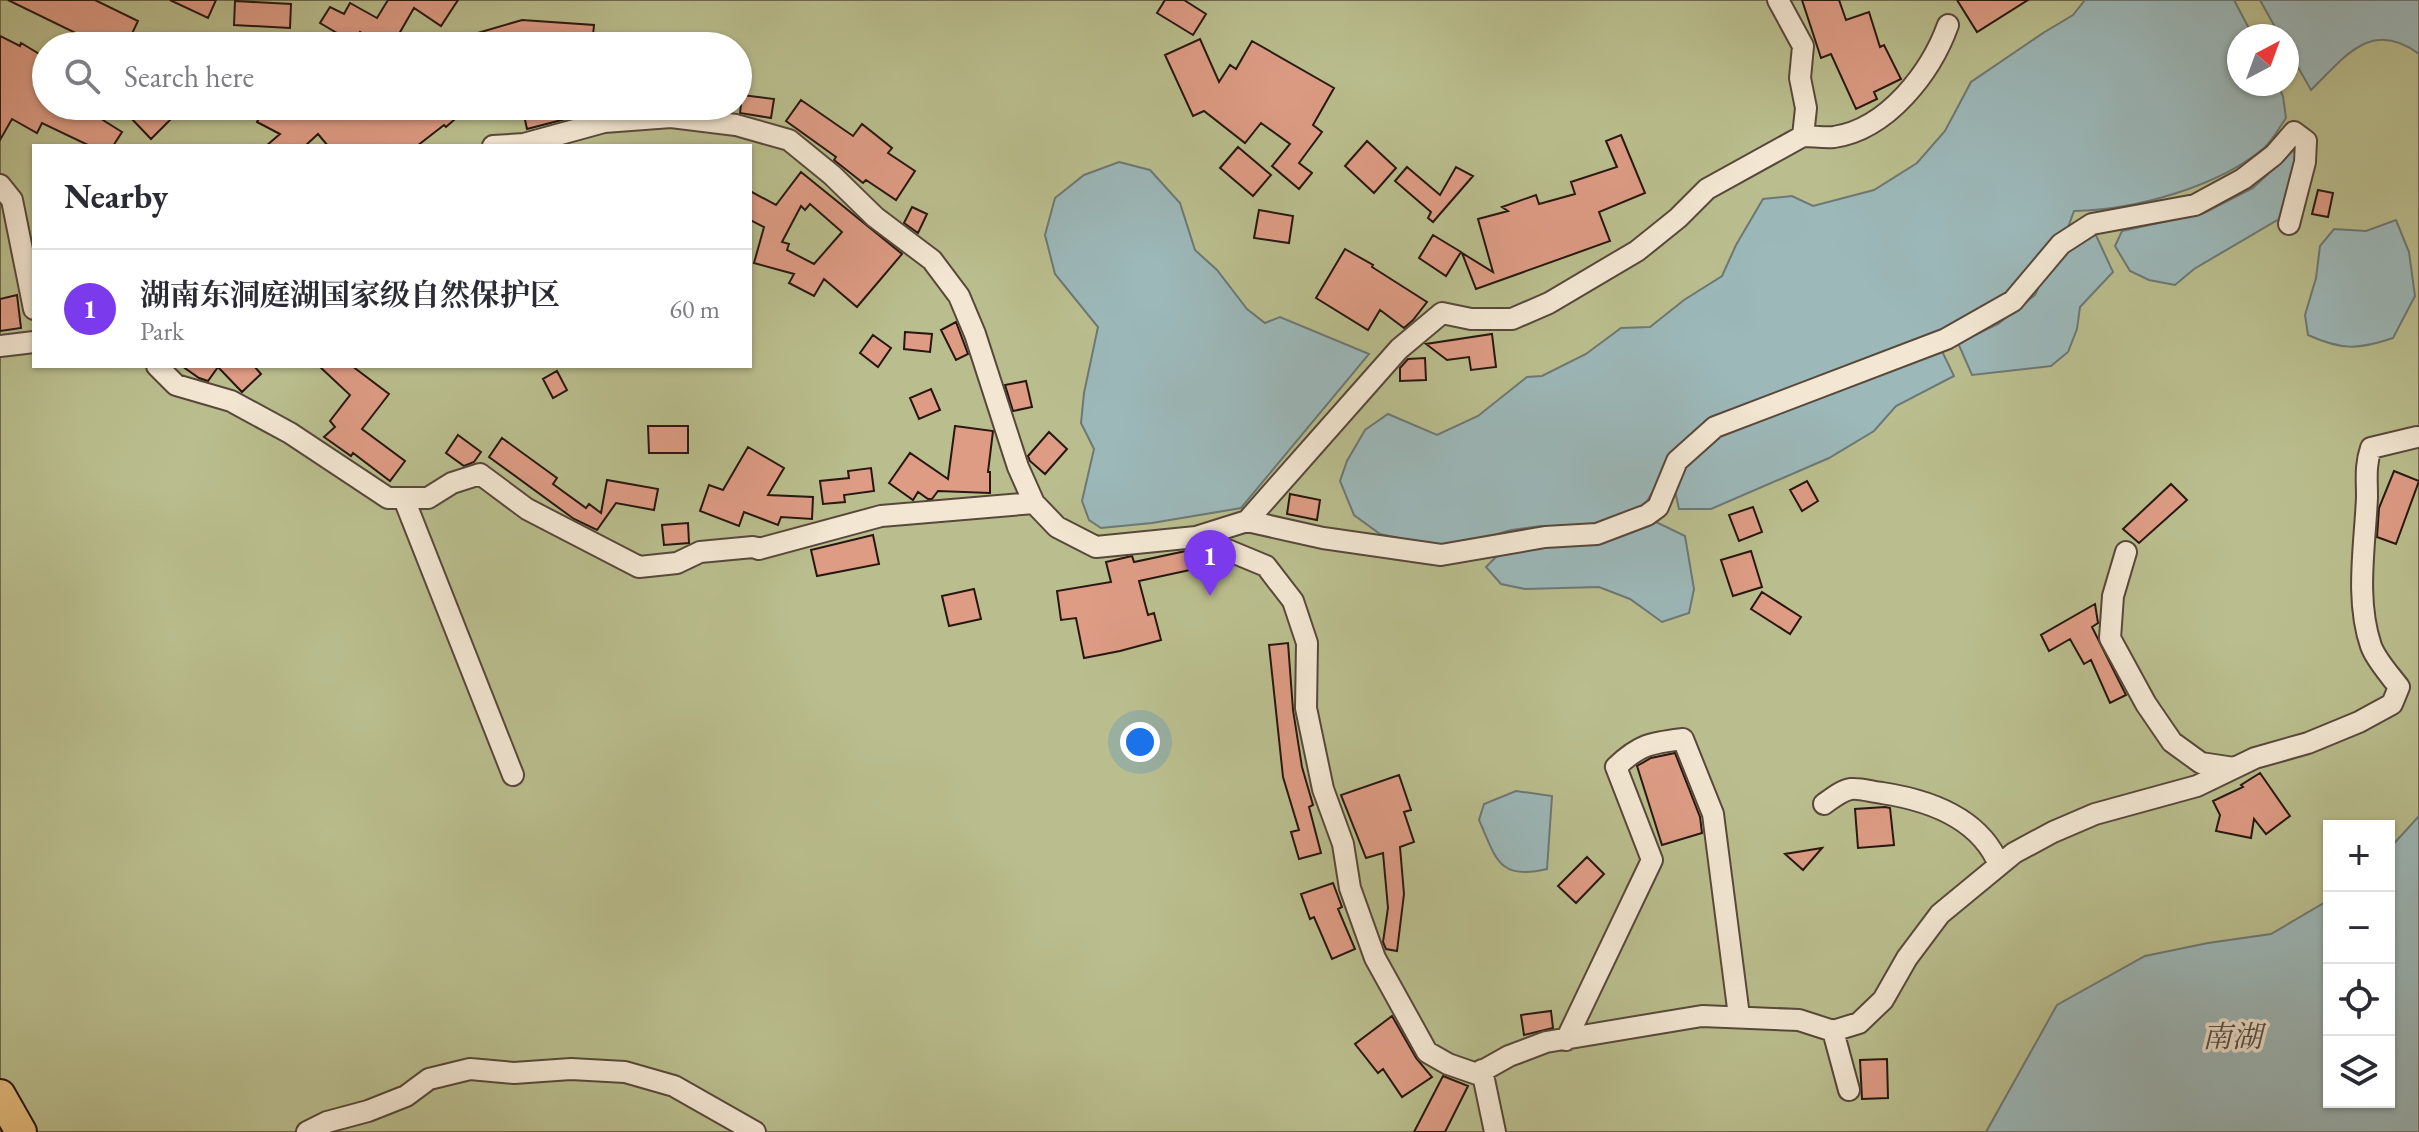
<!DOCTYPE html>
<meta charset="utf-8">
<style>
body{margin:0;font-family:"EB Garamond","Noto Serif SC",serif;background:#f7f7f7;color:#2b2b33}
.controls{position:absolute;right:24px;bottom:24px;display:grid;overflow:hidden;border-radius:0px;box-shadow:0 2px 6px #0004}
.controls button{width:72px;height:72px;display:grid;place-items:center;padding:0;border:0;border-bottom:2px solid #e1e1e2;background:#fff;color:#2b2b33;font:40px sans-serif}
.compass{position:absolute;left:2227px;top:24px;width:72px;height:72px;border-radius:50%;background:#fff;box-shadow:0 2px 6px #0004;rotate:41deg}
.you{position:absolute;left:1140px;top:742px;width:28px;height:28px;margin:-20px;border:6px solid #fff;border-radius:50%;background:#1a73e8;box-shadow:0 0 0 12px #1a73e833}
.badge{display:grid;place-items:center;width:52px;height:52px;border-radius:50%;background:#7c3aed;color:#fff;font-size:26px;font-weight:700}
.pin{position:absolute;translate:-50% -66px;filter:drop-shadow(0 2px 4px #0008)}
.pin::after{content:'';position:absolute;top:42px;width:28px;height:24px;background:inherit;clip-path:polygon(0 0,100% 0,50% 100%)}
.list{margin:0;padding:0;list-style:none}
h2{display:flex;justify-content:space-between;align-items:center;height:104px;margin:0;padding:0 32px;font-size:34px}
h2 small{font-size:26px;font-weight:400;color:#7c7c81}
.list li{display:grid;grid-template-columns:52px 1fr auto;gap:24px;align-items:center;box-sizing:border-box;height:120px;padding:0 32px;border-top:2px solid #e1e1e2}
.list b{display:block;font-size:30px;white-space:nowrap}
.list p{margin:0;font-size:26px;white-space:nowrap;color:#7c7c81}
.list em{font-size:26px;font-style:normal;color:#7c7c81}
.icon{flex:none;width:44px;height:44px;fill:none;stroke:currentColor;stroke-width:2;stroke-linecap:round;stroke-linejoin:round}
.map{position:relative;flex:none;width:2419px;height:1132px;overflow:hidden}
.search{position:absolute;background:#fff;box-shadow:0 2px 6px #0004;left:32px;top:32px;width:720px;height:88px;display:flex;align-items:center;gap:20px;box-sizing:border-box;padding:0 28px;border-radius:44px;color:#7c7c81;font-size:30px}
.panel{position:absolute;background:#fff;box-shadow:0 2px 6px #0004;left:32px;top:144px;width:720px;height:224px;border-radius:0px}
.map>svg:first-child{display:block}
.green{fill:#babe8e;stroke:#706a4f;stroke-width:2;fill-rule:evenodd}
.water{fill:#9cb8b9;stroke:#6d7875;stroke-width:2}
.building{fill:#de9c85;stroke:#271710;stroke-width:2;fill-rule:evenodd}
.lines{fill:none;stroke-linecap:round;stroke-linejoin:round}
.street-casing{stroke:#58483b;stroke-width:24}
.primary-casing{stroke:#271710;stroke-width:34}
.street{stroke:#f3e7d3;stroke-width:20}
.primary{stroke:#e6bd7e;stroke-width:30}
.labels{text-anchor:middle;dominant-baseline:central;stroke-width:7;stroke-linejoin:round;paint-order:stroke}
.water-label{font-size:30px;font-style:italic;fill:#504f4b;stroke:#f3e7d3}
</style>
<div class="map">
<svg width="2419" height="1132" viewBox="0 0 2419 1132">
<rect width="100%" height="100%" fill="#ecdabb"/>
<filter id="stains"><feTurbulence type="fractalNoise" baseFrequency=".0025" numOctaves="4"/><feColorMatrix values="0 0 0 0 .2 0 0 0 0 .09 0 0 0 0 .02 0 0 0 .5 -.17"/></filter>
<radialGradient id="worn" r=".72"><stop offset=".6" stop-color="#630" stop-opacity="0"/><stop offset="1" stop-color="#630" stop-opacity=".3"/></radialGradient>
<path class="green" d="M0 0H2419V1132H0ZM2239 36H2287V84H2239ZM46 46H738V106H46ZM34 146H750V366H34ZM2329 826H2389V1102H2329Z"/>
<path class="water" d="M2085 0H2234L2253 36H2239V84H2277L2283 96 2286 118C2279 128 2273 140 2264 148 2218 187 2134 210 2074 211L2066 233 2011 292 1941 335 1780 395 1744 405 1705 428 1672 458 1642 510 1594 530 1541 526 1511 530 1465 544 1432 545 1380 534 1354 515 1340 481 1347 461 1365 430 1388 414 1437 435 1478 416 1527 377 1542 376 1586 354 1621 328 1650 327 1684 300 1722 276 1736 245 1763 199 1792 196 1813 206 1874 190 1917 163 1945 131 1971 82 2043 33 2073 15Z
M2260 0H2419V54C2371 18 2345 57 2311 90L2287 48V36H2280Z
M2298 146 2294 175 2279 219 2194 269 2175 285 2149 280 2130 271 2115 246 2122 231 2204 213 2253 188Z
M1119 162 1150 170 1180 203 1195 250 1217 270 1247 309 1265 323 1280 317 1369 354 1241 508 1152 523 1101 528 1089 520 1082 501 1094 449 1081 423 1084 393 1098 327 1055 274 1045 235 1055 198 1084 175Z
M2396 220 2409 252 2415 296 2393 338C2358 350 2341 350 2308 335L2305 315 2316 278 2320 246 2334 229 2366 231Z
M2094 231 2113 272 2080 307 2077 329 2068 352 2051 366 1972 375 1958 343 1998 324 2035 295 2049 264Z
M1940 347 1954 376 1896 406 1874 431 1829 458 1711 509H1679L1675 491 1683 464 1720 431Z
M1654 521 1685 536 1694 589 1689 613 1662 622 1630 599 1599 587 1525 589 1501 584 1486 567 1496 557 1537 544 1585 545 1612 538Z
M1516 791 1552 796 1547 869C1498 881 1496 858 1479 820L1484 804Z
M2419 816V1132H1986L2057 1005 2145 956 2208 943 2271 934 2329 900V1102H2389V849Z"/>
<path class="building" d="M8 0H95L138 21 128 42H94Z
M170 0H216L208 18Z
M388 0H458L441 26 414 8 392 46H383L360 32 354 43 320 23 330 7 344 14 350 3 377 18Z
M1165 0H1184L1206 14 1193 35 1157 13Z
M1802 0H1839L1846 20 1869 12 1880 47 1884 45 1901 79 1874 92 1877 99 1856 109 1831 54 1821 58Z
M1957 0H2028L1977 32Z
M235 1 291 4 290 28 234 25Z
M522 20 594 25 592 46H537L504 42 505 46H448L447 42Z
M0 36 20 46 21 43 46 58V106H93L90 112 122 132 113 146H90L42 123 37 133 12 119 0 140Z
M1200 39 1219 82 1230 65 1236 69 1252 41 1334 88 1313 125 1322 132 1299 163 1312 173 1299 189 1272 166 1290 144 1261 123 1245 143 1204 111 1193 116 1165 55Z
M742 95 774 99 771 118 740 113Z
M801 100 853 136 862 124 892 148 888 153 915 171 896 200 866 180 863 183 834 160 836 157 786 121Z
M142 106H156L170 120 151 139 130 117Z
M265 106H470L446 127 444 125 417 146H328L318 134 305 146H266L280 134 257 122Z
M522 106H558L581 115 527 129Z
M1621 135 1645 193 1599 212 1610 241 1476 289 1462 253 1493 272 1478 219 1508 211 1502 207 1536 195 1539 204 1575 194 1571 182 1617 167 1606 141Z
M1367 141 1396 168 1374 193 1345 166Z
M1238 147 1271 175 1253 196 1220 168Z
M1407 167 1440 195 1456 167 1473 176 1433 222 1428 218 1431 212 1395 181Z
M801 172 902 254 857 307 824 279 814 296 789 283 794 274 754 263 764 227 750 220V191L776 205ZM810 204 842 232 814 264 787 250 789 244 782 242 801 206 805 210Z
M2318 190 2333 193 2328 217 2312 214Z
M912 207 927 214 918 233 904 223Z
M1259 210 1293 216 1289 243 1254 238Z
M1433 235 1461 252 1446 276 1419 258Z
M1345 249 1373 265 1372 267 1427 302 1413 320 1404 328 1380 310 1368 330 1316 298Z
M17 295 21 328 0 331V299Z
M956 322 968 354 956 360 941 330Z
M905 332 932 334 930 352 904 349Z
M1492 334 1496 367 1471 370 1469 357 1447 360 1426 344Z
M873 335 891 348 878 367 860 353Z
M1425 358 1426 380 1400 381V368L1408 359Z
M182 366H254L261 374 242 392 218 367 208 381 199 378Z
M319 366H352L389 394 362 429 405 461 390 481 353 453 351 456 324 437 335 427 330 421 350 395Z
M557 371 567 390 553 398 543 379Z
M1026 381 1032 407 1013 411 1005 385Z
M931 389 940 410 919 419 910 398Z
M648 426H688V453H649Z
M955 426 993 431 988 472H990V493L938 491 932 499H928L918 492 913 500 889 483 910 453 948 479Z
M1049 432 1067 449 1045 474 1030 461 1028 456Z
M458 435 481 452 474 462 464 466 446 453Z
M502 438 557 478 553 484 586 508 589 504 601 513 607 480 658 489 654 510 616 503 597 530 574 519 489 457Z
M748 447 784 468 768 495 813 497 812 519 781 517 778 525 744 512 739 526 700 511 709 485 723 490Z
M871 468 874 491 844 495 845 502 823 504 820 481 849 478 848 471Z
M2394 471 2419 481 2396 544 2377 537 2379 508Z
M1807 481 1818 501 1802 511 1790 490Z
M2171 484 2187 500 2139 543 2123 529Z
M1290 494 1320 500 1317 520 1287 514Z
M1753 507 1762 532 1739 541 1729 515Z
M688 523 689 543 664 545 662 525Z
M873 535 879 564 817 576 811 550Z
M1186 551 1190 570 1139 581 1148 615 1154 613 1161 640 1120 651 1084 658 1076 618 1061 620 1057 591 1111 582 1106 562 1132 556 1134 562Z
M1751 551 1762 587 1733 596 1721 560Z
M974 589 981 619 949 626 942 596Z
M1762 592 1801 617 1790 634 1751 609Z
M2095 604 2098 623 2092 627 2126 695 2110 703 2091 660 2084 664 2070 639 2049 651 2041 635Z
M1288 643 1293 710 1302 767 1313 805 1309 807 1321 853 1299 859 1291 832 1299 830 1283 777 1269 645Z
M1675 753 1700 817 1702 833 1662 845 1637 766 1651 758Z
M2260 773 2290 816 2266 834 2254 819 2251 838 2216 831 2220 815 2213 801 2243 787 2241 785Z
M1399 775 1411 810 1404 812 1414 842 1400 847 1404 894 1397 951 1386 949 1383 942 1388 908 1383 853 1366 858 1341 795Z
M1885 807 1890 808 1894 845 1858 848 1855 809Z
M1822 848 1803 870 1785 854Z
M1587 857 1604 874 1576 903 1558 886Z
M1333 883 1342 907 1338 909 1355 949 1332 959 1314 917 1310 919 1301 894Z
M1551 1011 1553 1028 1524 1035 1521 1015Z
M1392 1016 1416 1058 1432 1077 1402 1097 1383 1069 1378 1073 1355 1044Z
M1887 1059 1888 1098 1862 1099 1860 1060Z
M1443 1076 1468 1086 1445 1132H1414Z"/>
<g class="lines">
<g class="street-casing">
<path id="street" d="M1803 136C1813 136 1824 138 1834 137 1888 129 1931 72 1948 25
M493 146 524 144 604 122 671 117 736 125 789 140 832 175 875 217 932 260 959 296 975 334 1018 467 1034 503 1057 527 1096 547 1196 537 1247 521 1399 349 1442 313 1471 319H1512L1549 303 1637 251 1678 218 1707 189 1803 136 1806 108 1800 78 1803 46 1778 0
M0 185 12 200 34 309
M0 346 34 342
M157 366 176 385 231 401 290 433 388 498H428L452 483 480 474 527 509 639 567 677 563 700 552 753 547 759 549 881 516 1034 503
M404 499 513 775
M1247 521 1323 538 1441 555 1545 537 1597 534 1647 515 1658 507 1677 461 1715 427 1946 339 2013 301 2061 244 2092 224 2195 205 2243 179 2274 155 2294 132 2306 141 2305 162 2289 224
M1196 537 1266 566 1293 601 1307 643 1306 708 1323 789 1343 844 1350 888 1375 958 1427 1052 1448 1064 1477 1074 1509 1056 1546 1042 1702 1016 1799 1020 1833 1031 1859 1023 1883 1000 1907 958 1940 914 2014 853 2053 832 2095 814 2197 786 2255 758 2308 743 2359 722 2392 704 2399 687C2390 675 2376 660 2371 646 2355 599 2365 546 2367 497 2367 479 2365 466 2371 448L2417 437
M2126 552 2113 596 2110 638 2146 704 2172 742 2201 763 2234 768
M1824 804C1831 799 1842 790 1851 789 1860 788 1872 792 1882 793 1928 800 1980 818 1999 865
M1833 1031 1849 1090
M1566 1040 1652 860 1616 767C1640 744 1651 743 1683 739L1713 814 1739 1016
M1482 1070 1495 1132
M307 1132 327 1122 368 1111 406 1096 429 1079 470 1069 514 1073 571 1069 625 1072 674 1086 755 1132"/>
</g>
<g class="primary-casing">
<path id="primary" d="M0 1095 21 1132"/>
</g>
<use href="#street" class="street"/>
<use href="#primary" class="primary"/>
</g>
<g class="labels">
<g class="water-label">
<text x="2232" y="1036">南湖</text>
</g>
</g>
<rect width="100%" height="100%" filter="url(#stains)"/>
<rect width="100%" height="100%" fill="url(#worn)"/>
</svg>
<div class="controls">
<button>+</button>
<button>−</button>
<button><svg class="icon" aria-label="locate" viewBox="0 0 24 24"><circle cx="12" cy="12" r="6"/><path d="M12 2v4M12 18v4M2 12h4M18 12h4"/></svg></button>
<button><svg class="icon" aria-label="layers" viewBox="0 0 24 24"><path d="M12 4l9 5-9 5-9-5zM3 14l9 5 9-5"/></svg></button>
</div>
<svg class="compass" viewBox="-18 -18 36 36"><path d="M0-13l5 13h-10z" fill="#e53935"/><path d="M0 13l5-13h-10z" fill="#7c7c81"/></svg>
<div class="you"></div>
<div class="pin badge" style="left:1210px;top:596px">1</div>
<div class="search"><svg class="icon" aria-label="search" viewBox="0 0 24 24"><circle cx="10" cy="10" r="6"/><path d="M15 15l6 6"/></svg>Search here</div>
<section class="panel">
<h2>Nearby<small></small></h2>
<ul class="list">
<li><span class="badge">1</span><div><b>湖南东洞庭湖国家级自然保护区</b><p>Park</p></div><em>60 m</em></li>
</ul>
</section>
</div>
